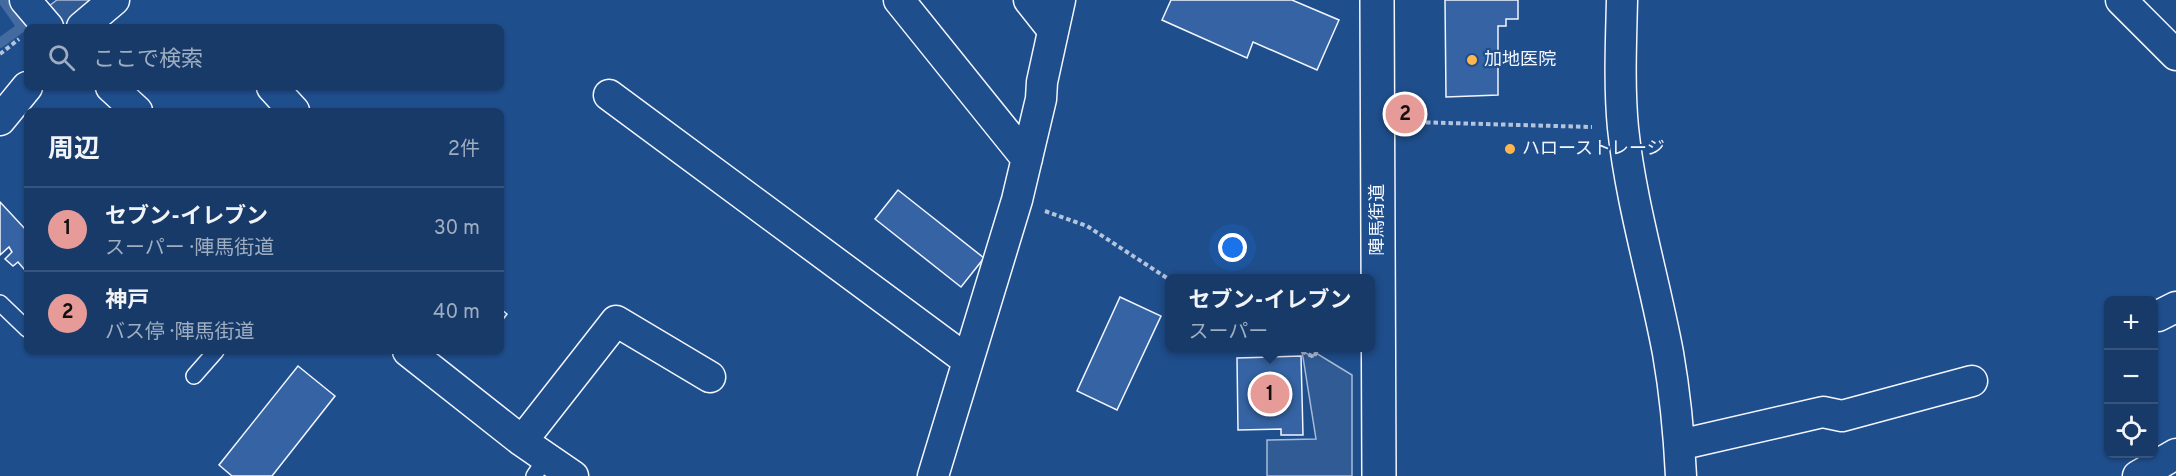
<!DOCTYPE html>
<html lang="ja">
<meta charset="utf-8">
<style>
body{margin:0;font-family:Overpass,"Noto Sans JP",sans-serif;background:#20416f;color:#f1f3f6}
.controls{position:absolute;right:18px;bottom:18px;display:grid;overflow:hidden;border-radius:9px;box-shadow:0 2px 4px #0004}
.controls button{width:54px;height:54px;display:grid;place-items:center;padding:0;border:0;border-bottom:2px solid #36547d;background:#173a69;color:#f1f3f6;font:30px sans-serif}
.you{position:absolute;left:1233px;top:248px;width:21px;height:21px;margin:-15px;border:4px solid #fff;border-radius:50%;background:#1a73e8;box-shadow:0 0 0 9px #1a73e833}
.badge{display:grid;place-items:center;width:39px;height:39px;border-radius:50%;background:#e69b98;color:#111;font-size:20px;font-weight:700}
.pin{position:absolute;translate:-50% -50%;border:3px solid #fff;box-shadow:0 2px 6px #0006}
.popup{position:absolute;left:1165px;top:274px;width:210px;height:78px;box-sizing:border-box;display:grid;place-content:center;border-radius:9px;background:#173a69;filter:drop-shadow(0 2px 4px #0005);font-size:20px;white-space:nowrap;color:#9eadc0}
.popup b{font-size:22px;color:#f1f3f6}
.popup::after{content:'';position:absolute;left:50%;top:100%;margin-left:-12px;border:12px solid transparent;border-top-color:#173a69}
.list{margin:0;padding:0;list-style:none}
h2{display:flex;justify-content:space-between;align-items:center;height:78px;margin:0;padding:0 24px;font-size:26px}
h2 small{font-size:20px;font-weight:400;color:#9eadc0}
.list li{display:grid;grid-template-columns:39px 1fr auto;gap:18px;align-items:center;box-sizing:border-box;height:84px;padding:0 24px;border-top:2px solid #36547d}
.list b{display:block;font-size:22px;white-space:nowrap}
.list p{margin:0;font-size:20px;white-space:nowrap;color:#9eadc0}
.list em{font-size:20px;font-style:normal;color:#9eadc0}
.icon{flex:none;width:33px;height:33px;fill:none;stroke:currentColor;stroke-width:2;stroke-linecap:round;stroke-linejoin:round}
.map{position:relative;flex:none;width:2176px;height:476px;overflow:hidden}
.search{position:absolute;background:#173a69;box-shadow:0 2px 4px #0004;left:24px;top:24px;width:480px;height:66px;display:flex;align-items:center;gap:15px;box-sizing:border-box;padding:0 21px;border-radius:9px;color:#9eadc0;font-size:22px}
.panel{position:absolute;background:#173a69;box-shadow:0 2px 4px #0004;left:24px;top:108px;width:480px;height:246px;border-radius:9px}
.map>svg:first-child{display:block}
.built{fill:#305b95;stroke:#a8bbd7;stroke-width:1.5}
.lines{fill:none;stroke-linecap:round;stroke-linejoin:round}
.stream{stroke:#446ba0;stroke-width:10}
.building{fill:#3563a3;stroke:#f2f6ff;stroke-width:1.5}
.service-casing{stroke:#f2f6ff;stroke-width:18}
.minor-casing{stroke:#f2f6ff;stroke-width:33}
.secondary-casing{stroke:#f2f6ff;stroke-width:36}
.path{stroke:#b3c4dc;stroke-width:4;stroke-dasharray:4.5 3;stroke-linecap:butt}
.service{stroke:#1f4e8c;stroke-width:15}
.minor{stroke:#1f4e8c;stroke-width:30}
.secondary{stroke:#1f4e8c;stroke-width:33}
.poi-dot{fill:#ffb74d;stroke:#1f4e8c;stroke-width:2}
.labels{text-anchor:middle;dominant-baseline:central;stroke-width:4.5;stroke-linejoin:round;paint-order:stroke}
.poi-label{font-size:18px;fill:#f2f6ff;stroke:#1f4e8c;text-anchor:start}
.street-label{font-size:18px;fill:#f2f6ff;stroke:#1f4e8c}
</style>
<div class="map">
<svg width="2176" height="476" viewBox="0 0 2176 476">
<rect width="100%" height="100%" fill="#1f4e8c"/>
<path class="built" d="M57 0H114L82 27H48L37 15Z
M1302 351 1313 357 1316 353 1352 375V476H1267V440L1316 439Z"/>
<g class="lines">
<path class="stream" d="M0 43 22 27 3 0"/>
</g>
<path class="building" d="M1171 0H1292L1339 20 1317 70 1253 42 1247 58 1162 20Z
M1445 0H1518V19H1506V26H1498V95L1446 97Z
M898 190 984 258 961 287 875 219Z
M0 202 27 231V267L24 269 18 262 13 266 5 259 12 252 9 247 0 255Z
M1120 297 1161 316 1117 410 1077 391Z
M501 309 507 314 501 322Z
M1301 356 1303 435H1281V429L1238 430 1237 358Z
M298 366 335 396 272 476H232L219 465Z"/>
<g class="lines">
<g class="service-casing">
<path id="service" d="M0 303 27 329
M194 376 216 351
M534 476 546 458"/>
</g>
<g class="minor-casing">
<path id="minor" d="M25 0 48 27
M899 0 1027 159
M1029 0 1052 29
M1622 0C1621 43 1619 86 1623 128 1631 204 1654 278 1668 353 1675 393 1679 435 1681 476
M2121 0 2176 55
M82 27 114 0
M111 87 137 111
M272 87 294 111
M609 95 967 360
M0 120 27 87
M2158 316 2176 307
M408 351 522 441 573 476
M522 441 616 321 710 377
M1679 445 1823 412 1842 416 1972 381
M933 476 1017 200 1041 99 1042 82 1060 0
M2138 476 2176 454"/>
</g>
<g class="secondary-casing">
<path id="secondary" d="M1377 0 1379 476"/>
</g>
<path class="path" d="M0 54 19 39
M1411 122 1592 127
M1045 211 1087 226 1170 280
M1295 348 1314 357 1318 348"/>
<use href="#service" class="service"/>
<use href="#minor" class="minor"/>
<use href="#secondary" class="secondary"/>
</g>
<g class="poi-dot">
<circle cx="1472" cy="60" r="6"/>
<circle cx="1510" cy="149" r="6"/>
</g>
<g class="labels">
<g class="poi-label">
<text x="1484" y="60">加地医院</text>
<text x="1522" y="149">ハローストレージ</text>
</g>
<g class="street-label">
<text transform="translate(1378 220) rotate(-90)">陣馬街道</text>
</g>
</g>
</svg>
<div class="controls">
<button>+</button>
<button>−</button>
<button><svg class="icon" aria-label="locate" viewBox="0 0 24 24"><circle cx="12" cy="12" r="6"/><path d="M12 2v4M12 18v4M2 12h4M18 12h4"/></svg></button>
</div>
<div class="you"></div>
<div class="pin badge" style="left:1270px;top:394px">1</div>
<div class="popup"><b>セブン-イレブン</b>スーパー</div>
<div class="pin badge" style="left:1405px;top:114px">2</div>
<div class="search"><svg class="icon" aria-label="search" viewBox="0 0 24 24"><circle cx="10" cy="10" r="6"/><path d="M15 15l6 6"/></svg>ここで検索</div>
<section class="panel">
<h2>周辺<small>2件</small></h2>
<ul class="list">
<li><span class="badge">1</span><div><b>セブン-イレブン</b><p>スーパー · 陣馬街道</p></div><em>30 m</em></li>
<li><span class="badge">2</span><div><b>神戸</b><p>バス停 · 陣馬街道</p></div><em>40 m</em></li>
</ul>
</section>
</div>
